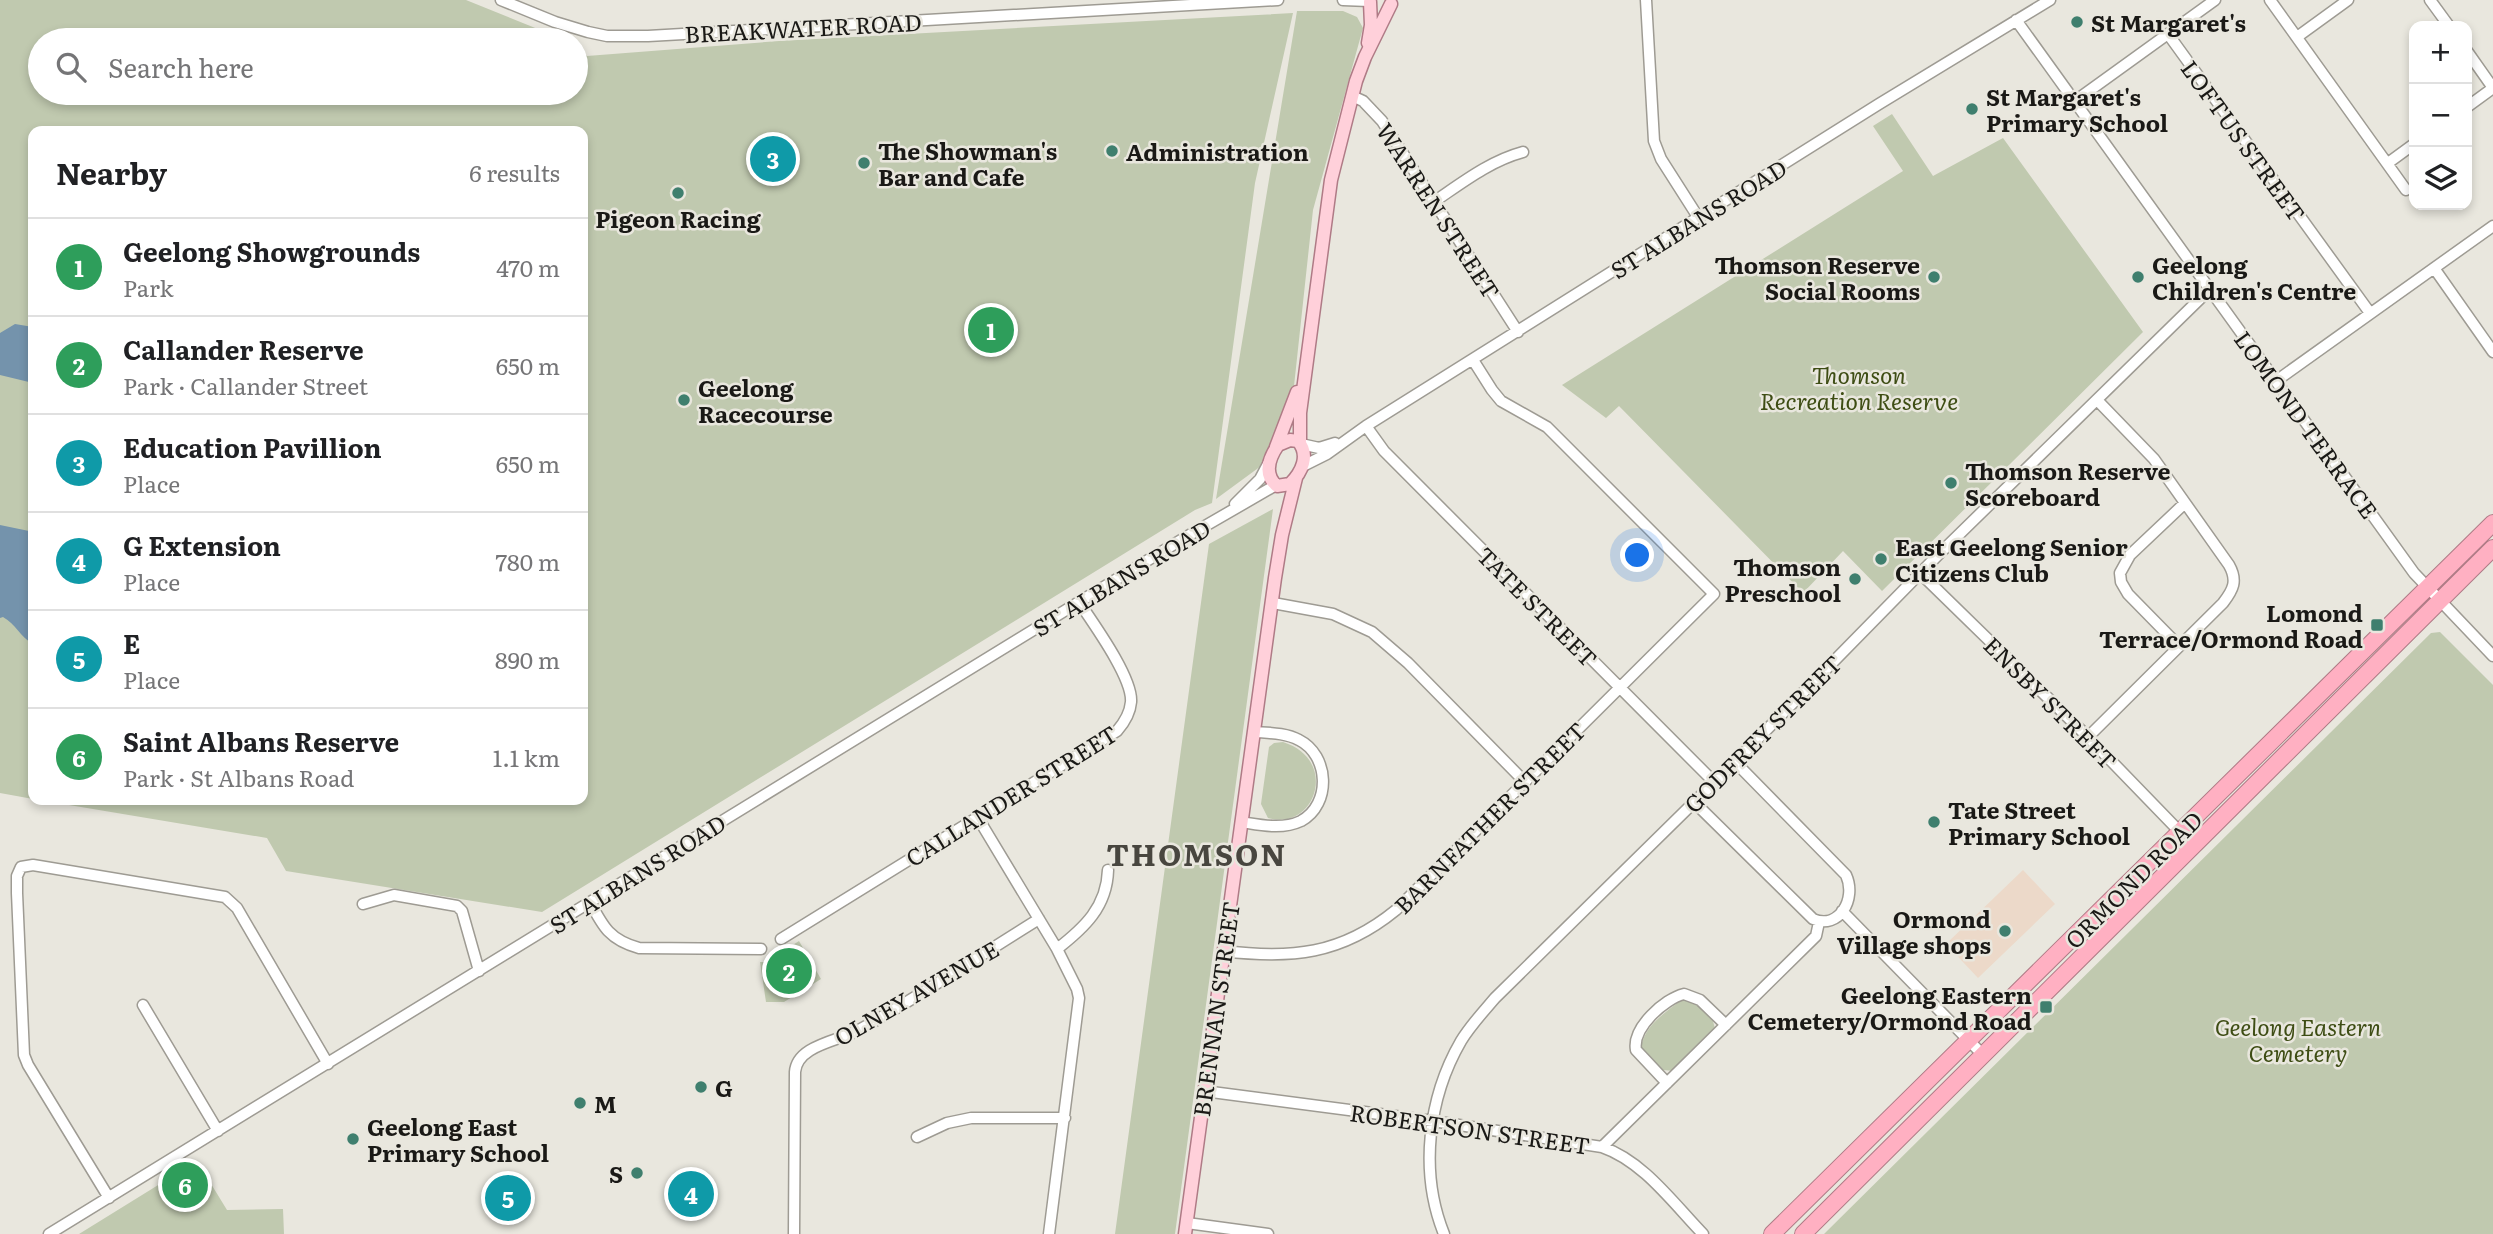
<!DOCTYPE html>
<meta charset="utf-8">
<style>
body{margin:0;font-family:Literata,serif;background:#f2f2f2;color:#202124}
.controls{position:absolute;right:21px;top:21px;display:grid;overflow:hidden;border-radius:14px;box-shadow:0 4px 10px #0003}
.controls button{width:63px;height:63px;display:grid;place-items:center;padding:0;border:0;border-bottom:2px solid #e0e0e0;background:#fff;color:#202124;font:35px sans-serif}
.you{position:absolute;left:1638px;top:556px;width:24px;height:24px;margin:-18px;border:5px solid #fff;border-radius:50%;background:#1a73e8;box-shadow:0 0 0 10px #1a73e833}
.badge{display:grid;place-items:center;width:46px;height:46px;border-radius:50%;background:#d93025;color:#fff;font-size:23px;font-weight:700}
.pin{position:absolute;translate:-50% -50%;border:4px solid #fff;box-shadow:0 2px 7px #0006}
.list{margin:0;padding:0;list-style:none}
h2{display:flex;justify-content:space-between;align-items:center;height:91px;margin:0;padding:0 28px;font-size:30px}
h2 small{font-size:23px;font-weight:400;color:#757577}
.list li{display:grid;grid-template-columns:46px 1fr auto;gap:21px;align-items:center;box-sizing:border-box;height:98px;padding:0 28px;border-top:2px solid #e0e0e0}
.list b{display:block;font-size:26px;white-space:nowrap}
.list p{margin:0;font-size:23px;white-space:nowrap;color:#757577}
.list em{font-size:23px;font-style:normal;color:#757577}
.icon{flex:none;width:38px;height:38px;fill:none;stroke:currentColor;stroke-width:2;stroke-linecap:round;stroke-linejoin:round}
.map{position:relative;flex:none;width:2493px;height:1234px;overflow:hidden}
.search{position:absolute;background:#fff;box-shadow:0 4px 10px #0003;left:28px;top:28px;width:560px;height:77px;display:flex;align-items:center;gap:18px;box-sizing:border-box;padding:0 24px;border-radius:38px;color:#757577;font-size:26px}
.panel{position:absolute;background:#fff;box-shadow:0 4px 10px #0003;left:28px;top:126px;width:560px;height:679px;border-radius:14px}
.map>svg:first-child{display:block}
.commercial{fill:#ecd9c9}
.green{fill:#c0c9af}
.water{fill:#7493ac}
.lines{fill:none;stroke-linecap:round;stroke-linejoin:round}
.minor-casing{stroke:#9e9b93;stroke-width:13}
.major-casing{stroke:#af7b86;stroke-width:15}
.highway-casing{stroke:#af7b86;stroke-width:18}
.minor{stroke:#fff;stroke-width:10}
.major{stroke:#ffd0da;stroke-width:12}
.highway{stroke:#ffb0c2;stroke-width:16}
.poi-dot{fill:#3f7f6e;stroke:#e9e7de;stroke-width:2.5}
.labels{text-anchor:middle;dominant-baseline:central;stroke-width:5;stroke-linejoin:round;paint-order:stroke}
.poi-label{font-size:23px;font-weight:bold;fill:#1a1916;stroke:#e9e7de;text-anchor:start}
.street-label{font-size:23px;fill:#1a1916;stroke:#e9e7de}
.park-label{font-size:23px;font-style:italic;fill:#3e4d14;stroke:#e9e7de}
.district-label{font-size:30px;font-weight:bold;letter-spacing:2px;fill:#48463f;stroke:#e9e7de}
</style>
<div class="map">
<svg width="2493" height="1234" viewBox="0 0 2493 1234">
<rect width="100%" height="100%" fill="#e9e7de"/>
<path class="commercial" d="M2023 870 2055 904 1978 978 1946 944Z"/>
<path class="green" d="M0 0H466L565 40H40V93H576V45L587 56 779 41 1293 13 1255 183 1212 503 1195 510 542 912 286 871 267 838 39 800H583V131H33V799L0 793Z
M1297 11H1343L1357 17 1363 28 1313 210 1294 386 1261 466 1216 499Z
M1892 114 1933 176 2003 138 2143 332 1882 591 1843 551 1803 593 1619 406 1606 418 1562 385 1903 171 1873 126Z
M1273 509 1175 1234H1115L1209 544Z
M2440 632 2493 685V1234H1824L2431 633Z
M1283 742C1340 760 1315 832 1268 818L1261 804 1269 747 1274 743Z
M799 941 821 979 784 1002H766L760 962H766Z
M1683 999H1691L1713 1021 1715 1029 1674 1071 1663 1070 1641 1049C1643 1026 1667 1011 1683 999Z
M197 1161 227 1210 283 1209 284 1234H79Z"/>
<path class="water" d="M15 324 33 327V383L0 375V333Z
M0 525 29 531 33 536V644C20 637 16 624 3 617L0 618Z"/>
<g class="lines">
<g class="minor-casing">
<path id="minor" d="M501 0 555 22 588 32 607 36H648L1278 0
M1343 0 1369 1
M1646 0 1654 141 1661 159 1698 217
M2270 0 2406 190
M2430 0 2449 26
M2016 20 2414 573 2493 656
M2168 34 2370 313
M2297 37 2348 0
M2467 51 2493 88
M1352 96 1363 101 1382 121 1518 332
M2075 101 2215 0
M2467 107 2493 88
M2388 163 2414 144
M1435 201C1463 182 1490 161 1523 152
M2434 268 2493 352
M2276 381 2493 226
M1366 426 1384 451 1714 782
M1301 444 1319 448 1335 443
M1303 466 1327 454 1366 426 1879 104 2050 0
M1235 504 1260 479 1269 462
M1920 573 2088 737 2180 832
M1273 603 1333 614 1372 632 1408 663 1525 782
M2179 646 2128 594 2121 582 2120 573 2130 555 2185 503
M2088 737 2223 603C2233 590 2238 581 2229 565L2154 459 2097 400
M1694 802 1813 919C1839 930 1857 899 1846 875L1735 762
M978 818 1057 949 1077 989 1079 998 1049 1234
M1241 822C1261 825 1282 830 1301 821 1332 804 1329 755 1299 740 1286 733 1270 733 1256 732
M590 902C603 927 610 940 639 948L761 949
M363 904 394 895 457 906 462 911 479 971
M1842 911 1983 1055
M781 939 1117 731C1124 723 1130 714 1131 702 1133 678 1093 623 1079 602
M1057 949C1084 928 1107 907 1108 870
M1223 951C1291 959 1341 955 1396 910L1714 594 1547 427 1501 401 1492 390 1473 360
M143 1005 218 1131
M1667 1083 1636 1050C1632 1028 1664 999 1684 994L1700 1000 1726 1025
M1204 1091 1433 1121 1602 1147C1643 1161 1673 1203 1703 1234
M917 1137 947 1123 971 1118H1065
M1602 1147 1816 936 1819 922
M109 1198 28 1065 24 1055 17 893V876L21 867 33 865 225 897 237 908 328 1064
M1187 1223 1268 1234
M49 1234 1079 602 1186 537 1276 485
M794 1234 795 1072C797 1045 839 1041 859 1030 920 996 979 956 1039 919
M1444 1234C1419 1172 1428 1098 1461 1041 1470 1026 1483 1012 1495 998L1735 762 1938 555 2210 289"/>
</g>
<g class="major-casing">
<path id="major" d="M1368 43 1371 25 1370 2
M1290 440 1298 441C1310 455 1302 472 1290 484L1277 486C1263 474 1269 458 1278 445Z
M1300 443V413L1331 180 1356 81 1365 57 1391 4
M1276 447 1297 392
M1185 1234 1275 578 1282 535 1296 478"/>
</g>
<g class="highway-casing">
<path id="highway" d="M1772 1234 2493 523
M1803 1234 2493 548"/>
</g>
<use href="#minor" class="minor"/>
<use href="#major" class="major"/>
<use href="#highway" class="highway"/>
</g>
<g class="poi-dot">
<circle cx="2077" cy="22" r="7"/>
<circle cx="1972" cy="109" r="7"/>
<circle cx="1112" cy="151" r="7"/>
<circle cx="864" cy="163" r="7"/>
<circle cx="678" cy="193" r="7"/>
<circle cx="1934" cy="277" r="7"/>
<circle cx="2138" cy="277" r="7"/>
<circle cx="684" cy="400" r="7"/>
<circle cx="1951" cy="483" r="7"/>
<circle cx="1881" cy="559" r="7"/>
<circle cx="1855" cy="579" r="7"/>
<rect x="2370" y="618" width="14" height="14" rx="3.5"/>
<circle cx="1934" cy="822" r="7"/>
<circle cx="2005" cy="931" r="7"/>
<rect x="2039" y="1000" width="14" height="14" rx="3.5"/>
<circle cx="701" cy="1087" r="7"/>
<circle cx="580" cy="1103" r="7"/>
<circle cx="353" cy="1139" r="7"/>
<circle cx="637" cy="1173" r="7"/>
</g>
<g class="labels">
<g class="poi-label">
<text x="2091" y="22">St Margaret's</text>
<text x="1986" y="96">St Margaret's<tspan x="1986" dy="26">Primary School</tspan></text>
<text x="878" y="150">The Showman's<tspan x="878" dy="26">Bar and Cafe</tspan></text>
<text x="1126" y="151">Administration</text>
<text x="678" y="218" text-anchor="middle">Pigeon Racing</text>
<text x="1920" y="264" text-anchor="end">Thomson Reserve<tspan x="1920" dy="26">Social Rooms</tspan></text>
<text x="2152" y="264">Geelong<tspan x="2152" dy="26">Children's Centre</tspan></text>
<text x="698" y="387">Geelong<tspan x="698" dy="26">Racecourse</tspan></text>
<text x="1965" y="470">Thomson Reserve<tspan x="1965" dy="26">Scoreboard</tspan></text>
<text x="1895" y="546">East Geelong Senior<tspan x="1895" dy="26">Citizens Club</tspan></text>
<text x="1841" y="566" text-anchor="end">Thomson<tspan x="1841" dy="26">Preschool</tspan></text>
<text x="2363" y="612" text-anchor="end">Lomond<tspan x="2363" dy="26">Terrace/Ormond Road</tspan></text>
<text x="1948" y="809">Tate Street<tspan x="1948" dy="26">Primary School</tspan></text>
<text x="1991" y="918" text-anchor="end">Ormond<tspan x="1991" dy="26">Village shops</tspan></text>
<text x="2032" y="994" text-anchor="end">Geelong Eastern<tspan x="2032" dy="26">Cemetery/Ormond Road</tspan></text>
<text x="715" y="1087">G</text>
<text x="594" y="1103">M</text>
<text x="367" y="1126">Geelong East<tspan x="367" dy="26">Primary School</tspan></text>
<text x="623" y="1173" text-anchor="end">S</text>
</g>
<g class="street-label">
<text transform="translate(803 27) rotate(-3)">BREAKWATER ROAD</text>
<text transform="translate(2244 140) rotate(54)">LOFTUS STREET</text>
<text transform="translate(1439 210) rotate(57)">WARREN STREET</text>
<text transform="translate(1698 218) rotate(-32)">ST ALBANS ROAD</text>
<text transform="translate(2307 424) rotate(54)">LOMOND TERRACE</text>
<text transform="translate(1121 577) rotate(-31)">ST ALBANS ROAD</text>
<text transform="translate(1538 606) rotate(45)">TATE STREET</text>
<text transform="translate(2051 702) rotate(45)">ENSBY STREET</text>
<text transform="translate(1762 733) rotate(-45)">GODFREY STREET</text>
<text transform="translate(1011 795) rotate(-32)">CALLANDER STREET</text>
<text transform="translate(1489 817) rotate(-45)">BARNFATHER STREET</text>
<text transform="translate(637 873) rotate(-32)">ST ALBANS ROAD</text>
<text transform="translate(2133 879) rotate(-45)">ORMOND ROAD</text>
<text transform="translate(916 992) rotate(-30)">OLNEY AVENUE</text>
<text transform="translate(1215 1009) rotate(-82)">BRENNAN STREET</text>
<text transform="translate(1470 1128) rotate(8)">ROBERTSON STREET</text>
</g>
<g class="park-label">
<text x="1859" y="374">Thomson<tspan x="1859" dy="26">Recreation Reserve</tspan></text>
<text x="2298" y="1026">Geelong Eastern<tspan x="2298" dy="26">Cemetery</tspan></text>
</g>
<g class="district-label">
<text x="1197" y="853">THOMSON</text>
</g>
</g>
</svg>
<div class="controls">
<button>+</button>
<button>−</button>
<button><svg class="icon" aria-label="layers" viewBox="0 0 24 24"><path d="M12 4l9 5-9 5-9-5zM3 14l9 5 9-5"/></svg></button>
</div>
<div class="you"></div>
<div class="pin badge" style="left:991px;top:330px;background:#2e9e5b">1</div>
<div class="pin badge" style="left:789px;top:971px;background:#2e9e5b">2</div>
<div class="pin badge" style="left:773px;top:159px;background:#0f9aa8">3</div>
<div class="pin badge" style="left:691px;top:1194px;background:#0f9aa8">4</div>
<div class="pin badge" style="left:508px;top:1198px;background:#0f9aa8">5</div>
<div class="pin badge" style="left:185px;top:1185px;background:#2e9e5b">6</div>
<div class="search"><svg class="icon" aria-label="search" viewBox="0 0 24 24"><circle cx="10" cy="10" r="6"/><path d="M15 15l6 6"/></svg>Search here</div>
<section class="panel">
<h2>Nearby<small>6 results</small></h2>
<ul class="list">
<li><span class="badge" style="background:#2e9e5b">1</span><div><b>Geelong Showgrounds</b><p>Park</p></div><em>470 m</em></li>
<li><span class="badge" style="background:#2e9e5b">2</span><div><b>Callander Reserve</b><p>Park · Callander Street</p></div><em>650 m</em></li>
<li><span class="badge" style="background:#0f9aa8">3</span><div><b>Education Pavillion</b><p>Place</p></div><em>650 m</em></li>
<li><span class="badge" style="background:#0f9aa8">4</span><div><b>G Extension</b><p>Place</p></div><em>780 m</em></li>
<li><span class="badge" style="background:#0f9aa8">5</span><div><b>E</b><p>Place</p></div><em>890 m</em></li>
<li><span class="badge" style="background:#2e9e5b">6</span><div><b>Saint Albans Reserve</b><p>Park · St Albans Road</p></div><em>1.1 km</em></li>
</ul>
</section>
</div>
